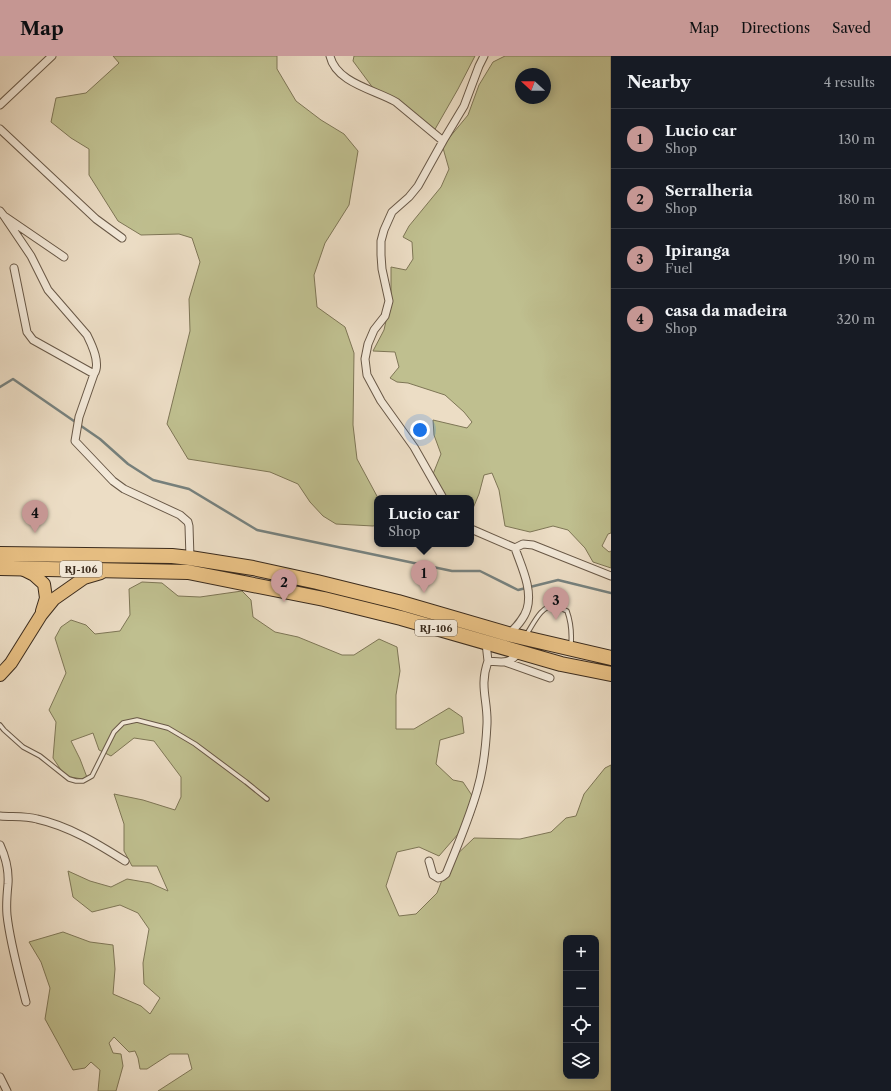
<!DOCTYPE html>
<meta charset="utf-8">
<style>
body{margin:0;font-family:"Libre Caslon Text",serif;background:#242831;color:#f1f3f6}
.controls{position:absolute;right:12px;bottom:12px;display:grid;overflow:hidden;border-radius:8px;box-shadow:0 2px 10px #0003}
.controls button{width:36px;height:36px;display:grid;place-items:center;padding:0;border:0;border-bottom:1px solid #363941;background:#171b24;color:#f1f3f6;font:20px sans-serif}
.compass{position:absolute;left:515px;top:12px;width:36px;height:36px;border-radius:50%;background:#171b24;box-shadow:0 2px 10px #0003;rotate:291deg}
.you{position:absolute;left:420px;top:374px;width:14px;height:14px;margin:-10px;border:3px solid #fff;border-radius:50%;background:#1a73e8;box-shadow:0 0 0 6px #1a73e833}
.badge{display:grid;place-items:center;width:26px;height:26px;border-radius:50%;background:#c59692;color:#111;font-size:13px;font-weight:700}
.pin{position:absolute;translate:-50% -33px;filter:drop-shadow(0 1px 2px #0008)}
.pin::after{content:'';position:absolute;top:21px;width:14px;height:12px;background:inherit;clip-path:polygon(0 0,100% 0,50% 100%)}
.popup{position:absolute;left:374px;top:439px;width:100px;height:52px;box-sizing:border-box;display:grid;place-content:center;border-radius:8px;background:#171b24;filter:drop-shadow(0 1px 3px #0005);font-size:13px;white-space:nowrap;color:#9ea1a6}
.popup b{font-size:15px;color:#f1f3f6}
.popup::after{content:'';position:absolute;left:50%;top:100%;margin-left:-8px;border:8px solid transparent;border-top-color:#171b24}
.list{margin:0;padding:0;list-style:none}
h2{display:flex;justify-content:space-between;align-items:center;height:52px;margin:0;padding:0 16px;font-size:17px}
h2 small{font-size:13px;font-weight:400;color:#9ea1a6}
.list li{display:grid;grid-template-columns:26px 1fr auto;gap:12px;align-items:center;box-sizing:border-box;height:60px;padding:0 16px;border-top:1px solid #363941}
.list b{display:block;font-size:15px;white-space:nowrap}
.list p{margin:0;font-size:13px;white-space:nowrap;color:#9ea1a6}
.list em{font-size:13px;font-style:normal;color:#9ea1a6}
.icon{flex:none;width:22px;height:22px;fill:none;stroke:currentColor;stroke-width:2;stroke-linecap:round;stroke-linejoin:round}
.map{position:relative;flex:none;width:611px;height:1035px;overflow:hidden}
header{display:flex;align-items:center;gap:24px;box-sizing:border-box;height:56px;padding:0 20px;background:#c59692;color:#111}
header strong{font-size:19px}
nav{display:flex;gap:22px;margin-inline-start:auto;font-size:14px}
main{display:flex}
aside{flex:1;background:#171b24}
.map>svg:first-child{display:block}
.green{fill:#bfbf8f;stroke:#7e7656;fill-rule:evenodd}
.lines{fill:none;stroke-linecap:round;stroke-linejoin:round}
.stream{stroke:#76817e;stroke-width:2.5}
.lane-casing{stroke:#685847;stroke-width:5.5}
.street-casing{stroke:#685847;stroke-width:9}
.primary-casing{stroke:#3c2c1d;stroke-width:14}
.highway-casing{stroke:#3c2c1d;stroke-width:16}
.lane{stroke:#f3e9d9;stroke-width:3.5}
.street{stroke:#f3e9d9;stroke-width:7}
.primary{stroke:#e6be82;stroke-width:12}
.highway{stroke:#e6be82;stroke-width:14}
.labels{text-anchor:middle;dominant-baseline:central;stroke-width:3;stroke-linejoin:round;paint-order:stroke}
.shield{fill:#f3e9d9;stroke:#736555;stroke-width:1}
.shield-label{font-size:10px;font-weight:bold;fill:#3c2c1d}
</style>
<header>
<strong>Map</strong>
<nav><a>Map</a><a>Directions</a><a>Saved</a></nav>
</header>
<main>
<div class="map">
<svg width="611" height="1035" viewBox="0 0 611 1035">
<rect width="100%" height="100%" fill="#ecddc5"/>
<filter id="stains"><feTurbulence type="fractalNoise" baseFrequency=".005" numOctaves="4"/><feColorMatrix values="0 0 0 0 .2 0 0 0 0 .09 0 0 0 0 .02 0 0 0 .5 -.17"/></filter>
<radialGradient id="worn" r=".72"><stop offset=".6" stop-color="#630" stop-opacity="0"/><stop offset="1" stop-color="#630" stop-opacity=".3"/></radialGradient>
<path class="green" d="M113 0H277V13L296 45 321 64 344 78 358 95 349 149 325 187 314 219 317 251 345 271 354 297 353 369 357 403 378 442 377 469 373 470 336 468 323 460 310 446 298 428 270 416 188 403 167 368 190 275 189 243 200 206 192 182 179 178 141 179 118 165 89 119V93L71 82 51 66 56 42 86 37 119 7Z
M354 0H475L458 33 434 75 373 32 353 5Z
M505 0H611V477L608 478 602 490 609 496 611 495V512L593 506 585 492 568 474 553 470 530 476 505 470 499 434 492 417 484 419 479 438 471 457V442H447L433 418 441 398 434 379 433 364 467 372 472 366 464 356 445 339 408 327 397 326 390 322 399 311 395 296 373 295 384 274 391 242V211L406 214 413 203 412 186 403 181 409 170 441 131 449 113 443 92 449 82 468 59 479 29 493 6ZM521 18H545V42H521Z
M142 526 162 527 178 540 200 541 242 535 251 544 253 561 275 576 298 581 342 599H354L379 583 397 591 400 615 396 639V673H414L449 652 462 661 464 677 440 684 436 708 453 724 463 726 477 747 472 762 439 800 419 791 397 796 386 830 399 860 416 858 437 837 449 806 474 782 520 783 551 776 566 762 576 760 584 738 605 712 611 709V1035H158L192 1013 188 998H170L147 1013H140L138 1002 135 995 129 996 114 981 109 987 113 997 121 998 123 1010 116 1035H98L100 1014 91 1006 85 1012 73 1014 45 963 50 932 41 906 29 886 63 876 90 886 113 889 115 913 113 938 141 950 150 958 160 942 144 928 143 907 149 873 138 857 120 849 92 856 73 841 68 815 90 825 111 831 127 823 150 827 168 835 157 810H132L124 795V768L114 738 143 744 175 754 181 741V721L154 685 134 682 111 700 99 694 93 677 71 685 80 703 88 724 65 720 53 702 56 666 49 654 66 617 55 582 61 571 71 564 86 569 95 578 120 575 130 559 129 533ZM566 882H596V1020H566Z"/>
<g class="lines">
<path class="stream" d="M0 331 13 323 100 383 128 408 153 424 189 433 257 474 452 515H480L518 534 558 524 611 537"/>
<g class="lane-casing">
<path id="lane" d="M526 579C533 569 541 549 554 550 558 551 563 553 567 555 571 566 572 576 571 589
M0 669 4 674 23 691 40 700 69 723 76 725H83L92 720 114 676 123 667 137 664 168 672 195 688 246 726 267 743"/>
</g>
<g class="street-casing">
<path id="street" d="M330 0C336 27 376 34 396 46L443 85 418 130 409 141 392 156 384 174 381 185V199L382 213 389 245 385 260 374 274 368 288 365 303 367 319 381 345 414 391 443 442
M0 49 52 0
M0 73 96 163 122 182
M443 85 464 50 479 10 484 0
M0 155 4 160 64 201
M4 160 31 200 48 234 87 279C92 289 101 308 94 318L33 284 27 276 14 212
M94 318 79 361 75 385 113 425 124 433 180 459 188 466 189 470 190 502
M471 473 515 492 523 488 533 489 611 520
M509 578C516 571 524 563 527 553 533 533 521 510 515 492
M486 587 488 605C502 606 509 609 519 596
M505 606 550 622
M0 760C12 761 26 760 37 763 69 770 98 788 125 805
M0 789C6 802 9 814 8 828 7 838 6 848 7 859 10 887 19 918 26 946
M429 805 433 819 438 822 442 821 446 818C457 791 469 763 477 735 483 715 486 689 487 668 488 644 479 631 488 605
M0 1021 7 1035"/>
</g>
<g class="primary-casing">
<path id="primary" d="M22 513 34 519 44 528 46 542 42 555
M0 619 11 607 41 559 54 543 84 522 101 517"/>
</g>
<g class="highway-casing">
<path id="highway" d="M0 498 172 500 190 502 253 512 317 526 398 546 508 578 611 602
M0 512 188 516 324 543 401 562 561 608 611 618"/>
</g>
<use href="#lane" class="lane"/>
<use href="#street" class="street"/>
<use href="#primary" class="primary"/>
<use href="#highway" class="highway"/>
</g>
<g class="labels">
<g class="shield">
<rect x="60" y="505" width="42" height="16" rx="3"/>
<rect x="415" y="564" width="42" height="16" rx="3"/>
</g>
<g class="shield-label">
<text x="81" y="513">RJ-106</text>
<text x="436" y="572">RJ-106</text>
</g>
</g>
<rect width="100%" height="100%" filter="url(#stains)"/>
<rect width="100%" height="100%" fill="url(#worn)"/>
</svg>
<div class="controls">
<button>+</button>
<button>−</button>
<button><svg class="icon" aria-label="locate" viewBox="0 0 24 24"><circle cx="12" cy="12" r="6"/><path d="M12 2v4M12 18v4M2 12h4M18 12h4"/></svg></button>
<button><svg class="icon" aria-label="layers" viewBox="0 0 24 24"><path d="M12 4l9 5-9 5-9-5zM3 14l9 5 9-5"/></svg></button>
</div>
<svg class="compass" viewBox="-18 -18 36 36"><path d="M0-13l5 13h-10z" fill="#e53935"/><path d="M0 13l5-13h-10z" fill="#9ea1a6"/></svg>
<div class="you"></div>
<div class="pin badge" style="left:424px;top:537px">1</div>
<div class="popup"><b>Lucio car</b>Shop</div>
<div class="pin badge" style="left:284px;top:546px">2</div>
<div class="pin badge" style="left:556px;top:564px">3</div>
<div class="pin badge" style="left:35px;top:477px">4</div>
</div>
<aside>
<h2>Nearby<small>4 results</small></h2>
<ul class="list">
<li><span class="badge">1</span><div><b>Lucio car</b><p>Shop</p></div><em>130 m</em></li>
<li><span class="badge">2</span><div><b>Serralheria</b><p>Shop</p></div><em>180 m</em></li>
<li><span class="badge">3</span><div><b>Ipiranga</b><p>Fuel</p></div><em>190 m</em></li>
<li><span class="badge">4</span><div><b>casa da madeira</b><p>Shop</p></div><em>320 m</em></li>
</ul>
</aside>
</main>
